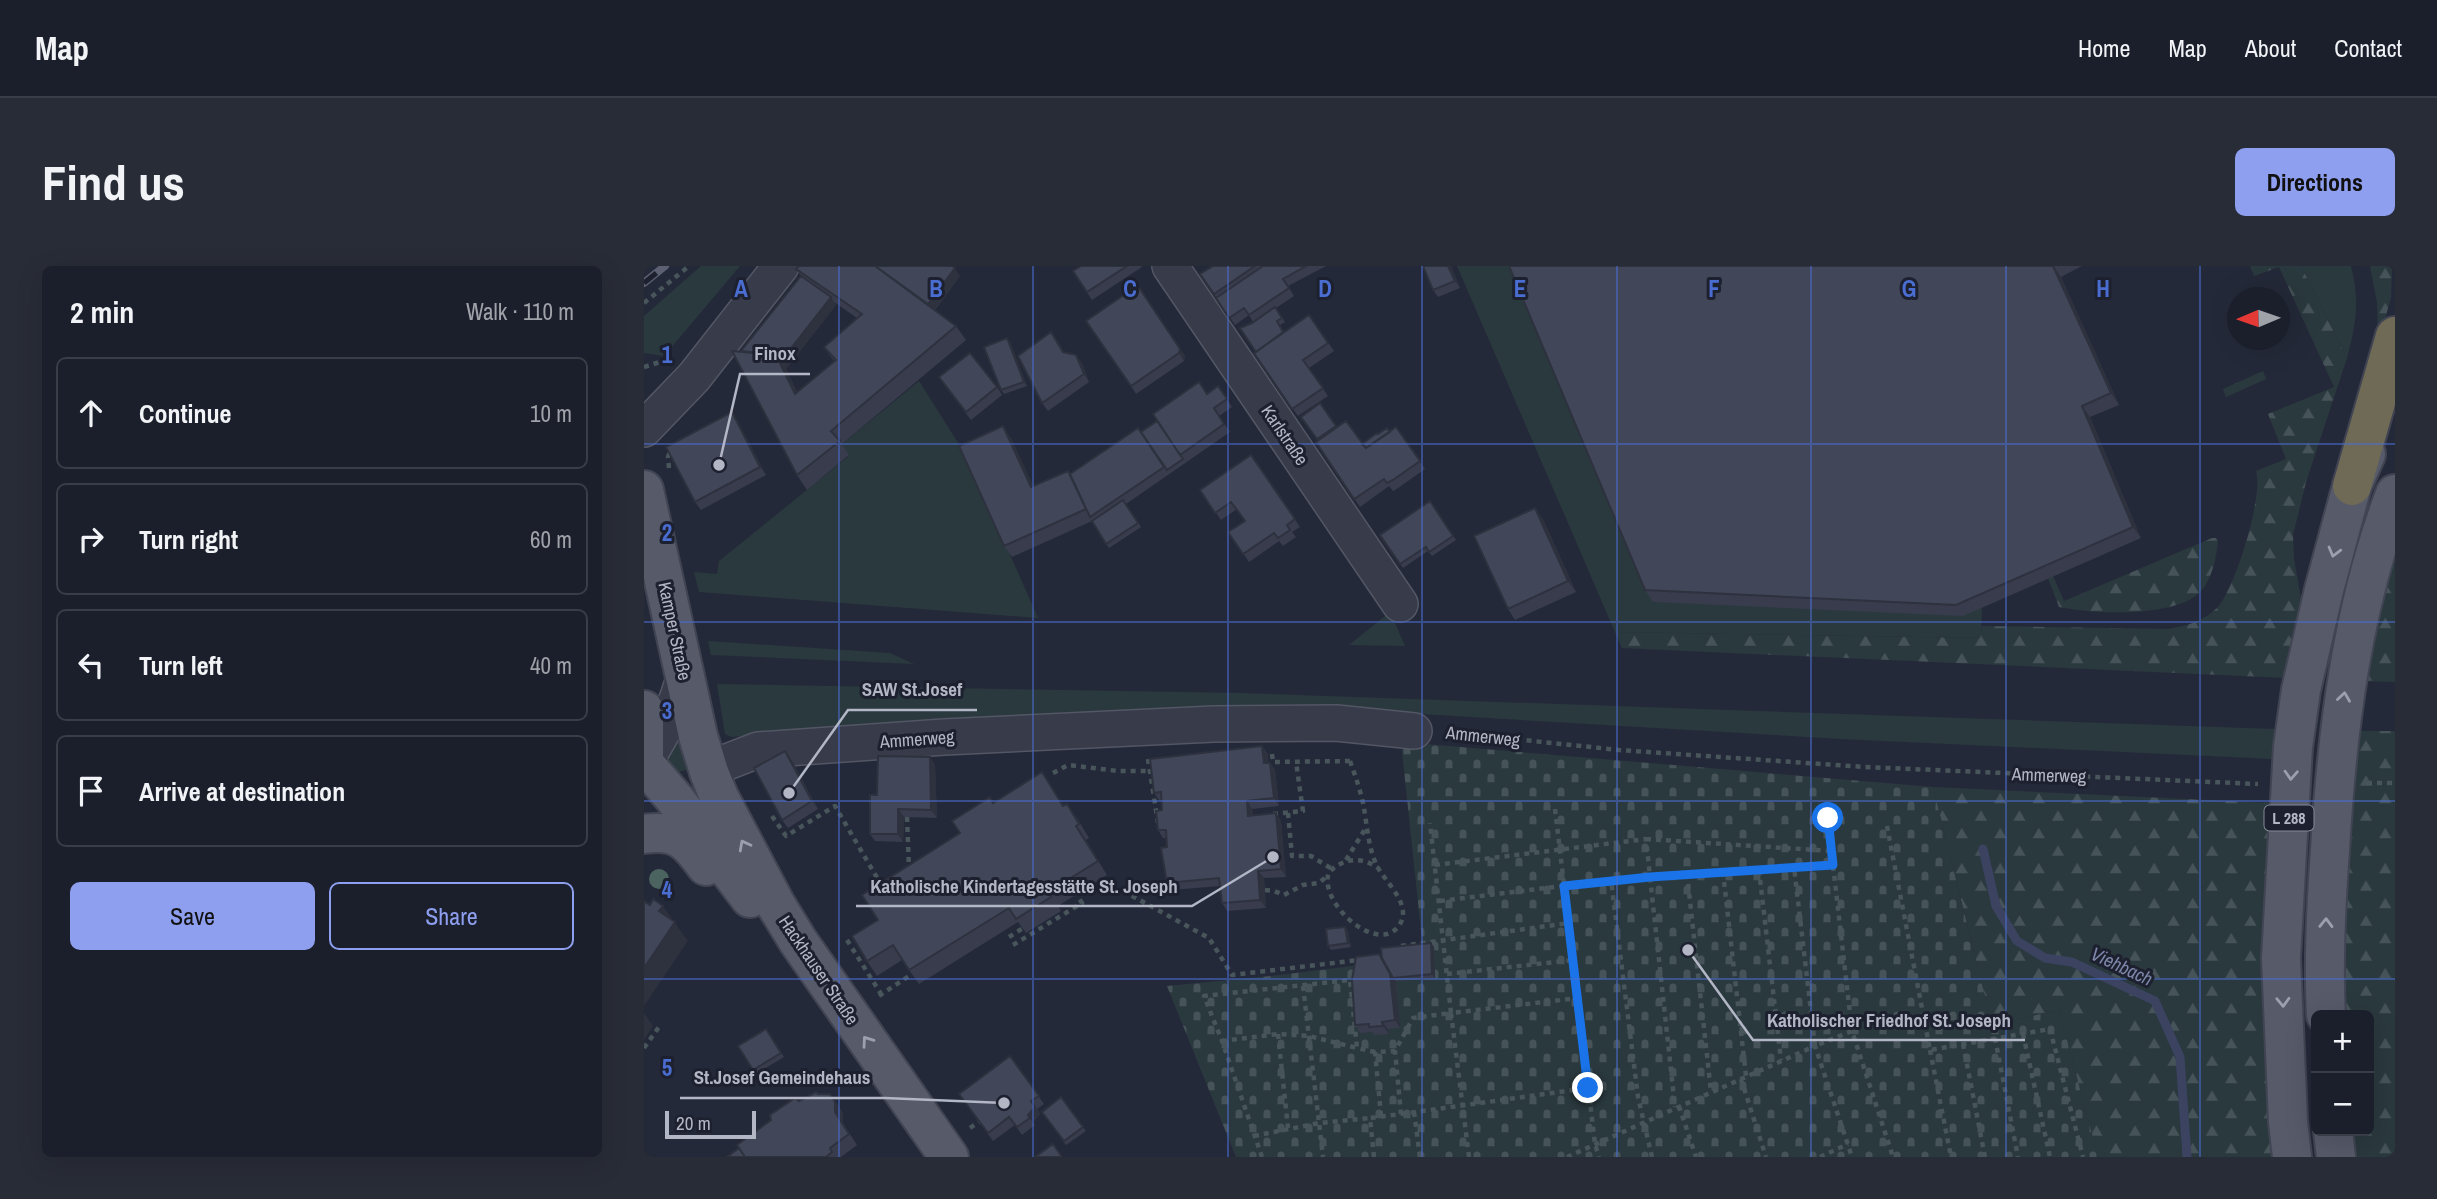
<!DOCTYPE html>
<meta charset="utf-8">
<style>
body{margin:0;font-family:"Archivo Narrow",sans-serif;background:#282c37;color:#f1f3f6}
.controls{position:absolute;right:21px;bottom:21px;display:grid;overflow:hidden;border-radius:10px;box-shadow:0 7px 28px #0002}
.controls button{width:63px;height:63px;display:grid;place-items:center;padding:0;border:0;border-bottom:2px solid #393d47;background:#1b1f2b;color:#f1f3f6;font:35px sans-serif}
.compass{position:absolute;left:1583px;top:21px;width:63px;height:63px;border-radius:50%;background:#1b1f2b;box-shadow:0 7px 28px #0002;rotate:268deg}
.scale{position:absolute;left:21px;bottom:18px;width:91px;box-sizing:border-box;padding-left:7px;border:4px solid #b3b6c5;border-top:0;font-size:19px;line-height:24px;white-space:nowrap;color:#b3b6c5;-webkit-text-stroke:5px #1d202e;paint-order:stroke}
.stop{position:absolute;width:21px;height:21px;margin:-16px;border:5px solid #1a73e8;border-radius:50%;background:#fff}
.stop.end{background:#1a73e8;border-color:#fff;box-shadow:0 2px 7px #0008}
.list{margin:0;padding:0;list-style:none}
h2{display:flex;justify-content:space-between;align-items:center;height:91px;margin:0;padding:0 28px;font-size:30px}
h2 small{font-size:23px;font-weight:400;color:#a0a2a9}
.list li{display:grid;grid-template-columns:46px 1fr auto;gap:21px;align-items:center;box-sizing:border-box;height:112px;margin:0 14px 14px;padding:0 14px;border:2px solid #393d47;border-radius:10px}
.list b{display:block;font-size:26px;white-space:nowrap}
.list em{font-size:23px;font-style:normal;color:#a0a2a9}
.actions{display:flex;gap:14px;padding:21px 28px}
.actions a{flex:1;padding:16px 0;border:2px solid #8e9fef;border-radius:10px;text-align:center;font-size:24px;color:#8e9fef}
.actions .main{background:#8e9fef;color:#111}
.icon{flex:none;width:38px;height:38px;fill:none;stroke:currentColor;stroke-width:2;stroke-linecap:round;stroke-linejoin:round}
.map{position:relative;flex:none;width:1751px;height:891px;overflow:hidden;border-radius:10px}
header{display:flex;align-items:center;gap:42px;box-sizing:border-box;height:98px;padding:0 35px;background:#1b1f2b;border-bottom:2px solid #393d47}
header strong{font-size:33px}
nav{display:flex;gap:38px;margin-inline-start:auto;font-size:24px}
.intro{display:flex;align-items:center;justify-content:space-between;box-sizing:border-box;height:168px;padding:0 42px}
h1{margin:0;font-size:49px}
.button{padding:18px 32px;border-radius:10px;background:#8e9fef;color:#111;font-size:24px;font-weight:700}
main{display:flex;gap:42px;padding:0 42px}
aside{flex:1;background:#1b1f2b;border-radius:10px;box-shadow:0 7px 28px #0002}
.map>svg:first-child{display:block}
.green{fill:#2a393e}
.forest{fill:url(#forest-firs)}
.cemetery{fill:url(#cemetery-stones)}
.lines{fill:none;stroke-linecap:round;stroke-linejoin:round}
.stream{stroke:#3b4361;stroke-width:9}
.minor-casing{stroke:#535664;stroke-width:38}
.major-casing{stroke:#414452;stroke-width:42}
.highway-casing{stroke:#404351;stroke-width:42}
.path{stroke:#48555b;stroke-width:4.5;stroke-dasharray:5 5;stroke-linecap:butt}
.minor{stroke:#383b49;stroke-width:35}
.major{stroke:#565a69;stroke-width:38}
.highway{stroke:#6f6a55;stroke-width:38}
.rail-casing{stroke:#5c6072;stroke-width:8}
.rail{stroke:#1d202e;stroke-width:5;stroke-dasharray:16;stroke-linecap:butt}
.tree{fill:#4c645f}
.wall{fill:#383c4d;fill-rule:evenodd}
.shaded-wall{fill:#2e313e}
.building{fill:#414659;stroke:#2e313e;stroke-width:2}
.oneway{stroke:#9c9fae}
.route{stroke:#1a73e8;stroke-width:9}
.grid{fill:none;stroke:#4a6dd2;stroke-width:2;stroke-opacity:0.55}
.labels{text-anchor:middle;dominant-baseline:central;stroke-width:6;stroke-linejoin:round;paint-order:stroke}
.shield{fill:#1d202e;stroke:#868998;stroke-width:2}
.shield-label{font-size:16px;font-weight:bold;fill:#b3b6c5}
.street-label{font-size:18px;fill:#b3b6c5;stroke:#1d202e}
.water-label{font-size:19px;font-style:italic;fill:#7d87aa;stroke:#1d202e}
.grid-label{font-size:23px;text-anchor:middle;font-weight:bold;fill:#4a6dd2;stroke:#1d202e;stroke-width:6;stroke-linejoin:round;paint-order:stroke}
.leader{fill:none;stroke:#b3b6c5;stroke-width:2.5}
.callout-dot{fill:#b3b6c5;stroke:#1d202e;stroke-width:2.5}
.callout-label{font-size:19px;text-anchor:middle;font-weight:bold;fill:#b3b6c5;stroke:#1d202e;stroke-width:6;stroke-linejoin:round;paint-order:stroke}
</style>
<header>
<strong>Map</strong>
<nav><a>Home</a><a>Map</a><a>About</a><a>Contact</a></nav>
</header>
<div class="intro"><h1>Find us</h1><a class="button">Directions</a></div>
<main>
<aside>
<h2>2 min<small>Walk · 110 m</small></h2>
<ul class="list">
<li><svg class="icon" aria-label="ahead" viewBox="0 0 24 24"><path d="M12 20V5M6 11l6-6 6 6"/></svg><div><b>Continue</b></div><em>10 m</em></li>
<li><svg class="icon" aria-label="right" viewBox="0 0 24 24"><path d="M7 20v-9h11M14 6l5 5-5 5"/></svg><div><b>Turn right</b></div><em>60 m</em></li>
<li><svg class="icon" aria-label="left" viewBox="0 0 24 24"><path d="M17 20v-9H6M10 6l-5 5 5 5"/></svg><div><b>Turn left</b></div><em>40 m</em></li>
<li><svg class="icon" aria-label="arrive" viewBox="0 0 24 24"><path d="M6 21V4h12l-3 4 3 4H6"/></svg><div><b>Arrive at destination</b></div></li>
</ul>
<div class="actions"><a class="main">Save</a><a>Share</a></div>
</aside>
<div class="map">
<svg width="1751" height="891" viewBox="0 0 1751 891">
<defs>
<pattern id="forest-firs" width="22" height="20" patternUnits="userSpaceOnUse" patternTransform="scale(1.75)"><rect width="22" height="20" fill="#2a393e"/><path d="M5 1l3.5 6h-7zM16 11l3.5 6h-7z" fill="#465358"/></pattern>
<pattern id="cemetery-stones" width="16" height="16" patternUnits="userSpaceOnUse" patternTransform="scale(1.75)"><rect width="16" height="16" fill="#2a393e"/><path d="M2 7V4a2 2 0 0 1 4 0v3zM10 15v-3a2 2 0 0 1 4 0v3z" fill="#465358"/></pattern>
</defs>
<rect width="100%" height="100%" fill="#242939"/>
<path class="green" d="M57 0H96L20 90 0 87V50Z
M813 0H868L1338 341 1337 372 971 366Z
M1657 0H1707C1716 34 1712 59 1703 92Z
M275 115 323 191 394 352 55 326 50 306 73 308 75 295 205 190 197 179Z
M746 346 761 380 705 379Z
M64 375 246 387 270 398 67 389Z
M73 418 597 427 1632 463 1629 493 1197 473 760 447 256 461 88 471 81 468Z
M35 475 39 476 47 502 35 506 30 514 17 499 31 477Z"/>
<path class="forest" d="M1606 0H1657L1703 92 1662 216 1649 269 1650 293 1658 338 1643 412 978 382 971 366 1336 372 1338 360 1524 363C1543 360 1560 355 1574 341 1591 322 1620 230 1612 205L1642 193 1624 148 1690 121 1635 1 1610 10Z
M1726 0H1748L1747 32 1734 77 1733 36Z
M1619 105 1622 113 1582 131 1579 123Z
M1568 272H1572L1574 276C1572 292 1568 315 1555 327 1528 352 1449 348 1415 341L1404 312 1409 310 1420 335Z
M1751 275V416L1717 415Z
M1709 465H1751V891H1711L1708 865H1725V749H1697L1695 655Z
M1289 521 1626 537 1621 759 1631 891H1454L1415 744 1348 759Z"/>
<path class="cemetery" d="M757 476 1289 521 1348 759 1415 744 1454 891H592L523 720 627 710 740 696 779 683Z"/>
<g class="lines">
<path class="stream" d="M1339 583 1352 640 1373 675 1401 692 1428 696 1511 735 1536 791 1543 891"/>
<g class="minor-casing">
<path id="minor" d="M526 0 756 338
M0 163 50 111 137 0
M0 497C19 466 32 443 41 408
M65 506 83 496 114 484 300 471 570 458 692 457 770 465"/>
</g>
<g class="major-casing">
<path id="major" d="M0 224 54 470 65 506 75 531 132 639 154 675 305 891
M0 444V489
M0 497 30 532 106 632
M0 568C33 563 44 575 62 600
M1682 749C1679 694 1682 638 1686 584 1693 463 1708 342 1751 228
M1689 865 1692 891
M1648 891 1644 856 1637 692 1649 481 1657 424 1680 324 1708 220 1722 188"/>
</g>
<g class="highway-casing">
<path id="highway" d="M1708 220 1751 70"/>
</g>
<path class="path" d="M0 37 45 0
M0 101 19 95
M25 202 24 191 27 183
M803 466 975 484 1221 501 1614 518
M628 488 629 496 706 495
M504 493 514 557
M706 495C711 509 716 523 719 537 723 557 724 582 733 600 741 616 768 638 756 658 735 692 673 636 685 606 700 592 717 590 734 602
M409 507 424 499 474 505H506
M1723 517H1751
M911 543 951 878 955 891
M644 547 648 590H667L688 603
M629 548 659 545 652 496
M128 550 142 570 191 540 239 622
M263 551 265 603
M1184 552 1187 585
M1243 560 1286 784 1406 763 1439 891
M1002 573 1187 585 1189 599
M702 594 723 560
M791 599 1002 573 1006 611 1150 601 1171 780 1208 765 1249 891
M1150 601 1189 599 1208 765
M1115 604 1137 794
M1079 606 1102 810
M1043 608 1067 826
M621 624 630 625 640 629 659 619 675 617 682 611
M479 625 565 672 588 709 715 694
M796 635 967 614
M365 671 379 662
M203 674 237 728
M369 679 438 637 432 628
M757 680 925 657
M803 708 929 694
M659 720 679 891
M235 730 268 708
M634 768 644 862
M1379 768 1406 891
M1351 772 1374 891
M578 775 634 768 665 770 713 782
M1319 778 1341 891
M0 782 17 758
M1286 784 1307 891
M1097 813 1122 891
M1035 840 1052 891
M770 846 776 891
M757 848 944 822
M737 850 731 786 751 785
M326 862 335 856
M610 870 675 857 726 852
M618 891 578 775 560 730 706 714 713 782 731 786
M730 891 726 852 757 848 751 785 769 752 807 747 786 557
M825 891 807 747 934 732
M923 891 1171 780 1208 891
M1008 891 994 831 967 614 1006 611 1031 841
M1176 891 1204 878"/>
<use href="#minor" class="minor"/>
<use href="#major" class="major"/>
<use href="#highway" class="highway"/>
<g class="rail-casing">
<path id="rail" d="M0 17 21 0"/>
</g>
<use href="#rail" class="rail"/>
</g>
<circle class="tree" cx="15" cy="613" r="10"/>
<path class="wall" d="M437 0H497L498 1 448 34 429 5Z
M569 0H682L644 20 650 30 632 42 641 56 636 59 640 66 665 49 690 85 665 102 684 130 654 150 610 87 612 86 609 56 605 49 591 59 556 8Z
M779 0H807L816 22 794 31 789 24Z
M865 0H1438L1417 11 1475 139 1446 151 1497 272 1319 350 1009 336 1001 324Z
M152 3 316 10 291 44 312 60 322 74 198 178 205 189 163 224 153 209 97 85 157 10ZM190 36 213 52 180 81 190 95 153 126 142 103 192 39Z
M490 22 541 90 540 95 492 128 487 120Z
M413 74 420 86 438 97 445 116 404 145 398 137Z
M366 76 383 120 360 128 357 124Z
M300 119 353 121 358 129 327 154Z
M574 120 588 141 575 150 586 166 482 238 497 261 465 282 448 255 368 291 360 280 367 172 389 220 426 208 563 128Z
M676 137 693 161 721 182 734 168 746 166 752 161 781 203 754 222 749 225 745 220 716 241 672 176 674 175 657 151Z
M93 154 122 209 57 244 51 236Z
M607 189 656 261 648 266 652 271 639 280 635 275 605 296 584 266 601 255 593 243 577 254 556 224Z
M786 235 812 274 788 290 784 285 759 302 736 269Z
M899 253 932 326 871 354 864 343Z
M618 480 624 488V497H626L631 504 635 540 608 543 609 550 632 547 637 555 642 611 620 612 622 642 583 645 578 637 576 620 528 624 523 617 522 572H519L514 564 518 544V534H515L510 527Z
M141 485 147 493 174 543 144 562 138 554Z
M286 491 291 499 293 552 260 551 259 576 231 575 226 568 233 529Z
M398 506 420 540 433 552 445 572 442 574 463 609 414 640 417 645 382 667 374 656 275 718 258 694 233 710 223 695 234 654 316 567 349 537Z
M701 661 704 665 707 681 687 684 684 680Z
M790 681 791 712 752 715 756 762 744 763 745 768 731 769 728 766 716 767 711 759 738 692Z
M122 763 140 791 112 808 94 780Z
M366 790 400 838 393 843 396 848 389 857 391 859 378 869 371 859 349 875 315 828Z
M174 828H186L199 847V857L213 879 197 891H83L155 835Z
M417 831 442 865 422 879 398 846Z"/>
<path class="shaded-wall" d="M804 0H807L816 22 811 15Z
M1409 0 1417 11 1475 139 1467 127Z
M311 2 316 10 288 47 283 39Z
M187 31 192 39 142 103 137 95Z
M501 31 541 90 540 95 535 87Z
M363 72 366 76 383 120 380 116Z
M132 89 142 103 161 142 151 128Z
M432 89 438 97 445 116 440 108Z
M1438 140 1446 151 1497 272 1489 261Z
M88 146 93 154 122 209 116 201Z
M359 160 367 172 395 232 387 221Z
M891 242 899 253 932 326 924 315Z
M618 480 624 488 625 505 620 497Z
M141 485 147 493 174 543 168 535Z
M286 491 291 499 293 552 287 544Z
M626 497 631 504 635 540 630 532Z
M603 535 608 543 610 558 604 550Z
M254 543 260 551 259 576 254 568Z
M632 547 637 555 642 611 637 603Z
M432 560 442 574 463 609 454 595Z
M614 605 620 612 622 642 616 634Z
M19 640 44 675 0 740V702L15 645Z
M701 661 704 665 707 681 704 677Z
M787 677 790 681 791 712 788 708Z
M741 696 752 716 756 762 751 754Z
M0 747 9 760 0 774Z
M738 756 744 763 745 768 739 760Z
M191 836 199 847V857L213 879 191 846Z
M391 841 396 848 389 857 384 849Z"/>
<path class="building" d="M155 0H231L312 60 187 165 196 175 153 209 88 85 132 89 151 128 192 94 180 81 218 48 152 3Z
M231 0H308L311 2 284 38Z
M437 0H483L443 26 429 5Z
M569 0H611L570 28 556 8Z
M619 0H662L639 13 645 22 605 49 600 42 585 52 572 32Z
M779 0H804L811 15 789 24Z
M865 0H1409L1467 127 1438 140 1489 261 1312 339 1001 324Z
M157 10 187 31 137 95 132 89 97 85Z
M490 22 496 23 536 83 535 87 487 120 442 55Z
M631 41 638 52 633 55 639 66 612 86 596 62 608 57Z
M665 49 684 77 659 94 679 122 648 143 610 87Z
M407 66 419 86 432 89 440 108 398 137 374 90Z
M363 72 380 116 357 124 340 81Z
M326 87 353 121 322 146 295 111Z
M555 116 563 128 574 120 583 133 570 142 580 158 536 189 509 148Z
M676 137 692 160 673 173 657 151Z
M88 146 116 201 51 236 22 181Z
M513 155 539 193 523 204 497 166Z
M702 155 722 182 752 161 776 195 749 214 743 217 740 213 710 233 672 176Z
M359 160 387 221 424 205 442 243 360 280 315 180Z
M494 162 520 201 446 251 426 208Z
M743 162 746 166 722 182 718 178 733 167 734 168Z
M607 189 651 253 643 259 646 264 634 272 630 267 599 288 584 266 601 255 594 245 587 236 571 247 556 224Z
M479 234 494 257 462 278 448 255Z
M786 235 809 270 785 286 782 281 756 298 736 269Z
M891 242 924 315 864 343 830 270Z
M618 480 620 497H626L630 532 603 535 604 550 632 547 637 603 614 605 616 634 578 637 575 612 523 617 517 582 523 581 522 564H514L512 545 518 544 517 526 510 527 506 493Z
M141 485 168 535 138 554 110 502Z
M234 490 286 491 287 544 254 543V568H226V529H233Z
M398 506 419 540 423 538 435 558 432 560 454 595 404 626 407 631 372 653 365 642 265 704 249 679 223 695 208 670 234 654 218 629 316 567 308 555 346 531 349 537Z
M9 633 19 640 15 645 31 656 0 702V635L6 639Z
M701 661 704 677 684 680 682 663Z
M787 677 788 708 749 712 738 692 737 682Z
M735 688 746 708 751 754 738 756 739 760 725 761V758L711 759 708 714 712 691Z
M122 763 137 787 109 804 94 780Z
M366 790 395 830 387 835 391 841 384 849 386 852 373 861 365 851 344 867 315 828Z
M172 826 174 828H186L191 836V846L205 868 186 882 188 886 182 891H101L93 879 127 854 126 849 151 832 155 835Z
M417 831 439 861 420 875 398 846Z
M409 878 418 891H391Z
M95 882 101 891H83Z"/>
<defs><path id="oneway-chevron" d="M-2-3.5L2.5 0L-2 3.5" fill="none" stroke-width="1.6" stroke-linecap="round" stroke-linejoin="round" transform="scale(1.75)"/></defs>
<g class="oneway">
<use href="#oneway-chevron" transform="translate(1690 286) rotate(105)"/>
<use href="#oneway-chevron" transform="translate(1700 431) rotate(-82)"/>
<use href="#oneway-chevron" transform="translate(1647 509) rotate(93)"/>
<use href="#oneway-chevron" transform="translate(100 579) rotate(-118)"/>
<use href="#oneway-chevron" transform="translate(1682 657) rotate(-89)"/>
<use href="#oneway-chevron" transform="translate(1639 736) rotate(88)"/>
<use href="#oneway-chevron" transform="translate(223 775) rotate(-125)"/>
</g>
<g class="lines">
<path class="route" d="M944 822 920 620 1006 611 1189 599 1184 552"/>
</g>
<path class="grid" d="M195 0V891M389 0V891M584 0V891M778 0V891M973 0V891M1167 0V891M1362 0V891M1556 0V891M0 178H1751M0 356H1751M0 535H1751M0 713H1751"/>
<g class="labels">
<rect class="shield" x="1620.5" y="539.5" width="49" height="25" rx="5"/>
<g class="shield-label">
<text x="1645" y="552">L 288</text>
</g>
<g class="street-label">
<text transform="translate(641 169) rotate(56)">Karlstraße</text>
<text transform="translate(31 365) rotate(78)">Kamper Straße</text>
<text transform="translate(839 470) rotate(6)">Ammerweg</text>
<text transform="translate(273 473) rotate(-4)">Ammerweg</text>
<text transform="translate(1405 509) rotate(2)">Ammerweg</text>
<text transform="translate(175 704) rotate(56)">Hackhauser Straße</text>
</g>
<g class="water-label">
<text transform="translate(1478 700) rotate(25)">Viehbach</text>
</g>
</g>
<g class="grid-label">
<text x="97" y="31">A</text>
<text x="292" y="31">B</text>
<text x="486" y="31">C</text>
<text x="681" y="31">D</text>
<text x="876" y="31">E</text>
<text x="1070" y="31">F</text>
<text x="1265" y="31">G</text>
<text x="1459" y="31">H</text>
<text x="23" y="97">1</text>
<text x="23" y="275">2</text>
<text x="23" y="453">3</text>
<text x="23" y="632">4</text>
<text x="23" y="810">5</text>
</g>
<path class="leader" d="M75 199L96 108H166M145 527L204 444H333M629 591L548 640H212M1044 684L1109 774H1381M360 837L241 832H36"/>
<g class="callout-dot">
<circle cx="75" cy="199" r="7"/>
<circle cx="145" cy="527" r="7"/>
<circle cx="629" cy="591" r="7"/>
<circle cx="1044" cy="684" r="7"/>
<circle cx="360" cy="837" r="7"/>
</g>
<g class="callout-label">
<text x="131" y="94">Finox</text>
<text x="268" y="430">SAW St.Josef</text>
<text x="380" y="627">Katholische Kindertagesstätte St. Joseph</text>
<text x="1245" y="761">Katholischer Friedhof St. Joseph</text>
<text x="138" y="818">St.Josef Gemeindehaus</text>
</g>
</svg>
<div class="controls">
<button>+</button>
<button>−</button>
</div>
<svg class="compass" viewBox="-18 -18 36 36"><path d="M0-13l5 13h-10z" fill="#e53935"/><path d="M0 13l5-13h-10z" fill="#a0a2a9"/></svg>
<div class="scale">20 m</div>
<div class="stop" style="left:1184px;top:552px"></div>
<div class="stop end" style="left:944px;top:822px"></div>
</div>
</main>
